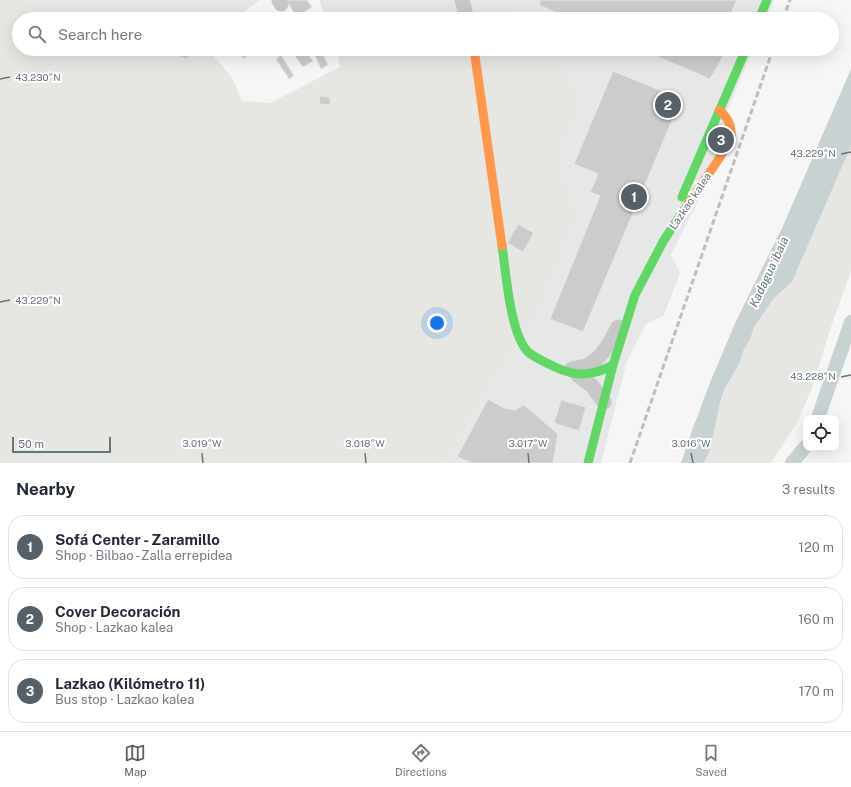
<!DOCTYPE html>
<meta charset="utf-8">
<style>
body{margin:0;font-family:"Public Sans",sans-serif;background:#f2f2f3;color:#1f2937}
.controls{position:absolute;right:12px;bottom:12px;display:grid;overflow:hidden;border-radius:8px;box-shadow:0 4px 16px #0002}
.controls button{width:36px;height:36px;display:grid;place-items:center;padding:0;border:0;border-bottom:1px solid #e0e1e3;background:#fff;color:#1f2937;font:20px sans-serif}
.scale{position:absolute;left:12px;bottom:10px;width:99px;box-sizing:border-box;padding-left:4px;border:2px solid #65767c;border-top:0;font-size:11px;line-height:14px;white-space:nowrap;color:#65767c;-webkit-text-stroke:3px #fff;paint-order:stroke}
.you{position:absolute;left:437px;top:323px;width:14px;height:14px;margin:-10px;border:3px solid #fff;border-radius:50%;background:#1a73e8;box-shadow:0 0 0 6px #1a73e833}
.badge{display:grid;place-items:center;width:26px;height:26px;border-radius:50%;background:#556069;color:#fff;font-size:13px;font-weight:700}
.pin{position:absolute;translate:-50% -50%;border:2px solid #fff;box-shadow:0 1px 4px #0006}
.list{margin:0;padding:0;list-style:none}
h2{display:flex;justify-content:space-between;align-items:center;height:52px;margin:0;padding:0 16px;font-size:17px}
h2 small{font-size:13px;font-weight:400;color:#747a83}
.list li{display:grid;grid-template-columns:26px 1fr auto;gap:12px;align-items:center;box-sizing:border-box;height:64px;margin:0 8px 8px;padding:0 8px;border:1px solid #e0e1e3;border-radius:16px}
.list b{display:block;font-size:15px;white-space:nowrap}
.list p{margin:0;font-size:13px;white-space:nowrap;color:#747a83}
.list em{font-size:13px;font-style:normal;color:#747a83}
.icon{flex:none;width:22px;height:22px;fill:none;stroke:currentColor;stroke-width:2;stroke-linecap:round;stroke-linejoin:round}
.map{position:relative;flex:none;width:851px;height:463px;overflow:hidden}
.search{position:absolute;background:#fff;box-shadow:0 4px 16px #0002;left:12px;right:12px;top:12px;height:44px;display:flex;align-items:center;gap:10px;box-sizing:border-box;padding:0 14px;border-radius:22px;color:#747a83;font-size:15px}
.sheet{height:268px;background:#fff}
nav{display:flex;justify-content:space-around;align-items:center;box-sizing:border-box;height:56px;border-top:1px solid #e0e1e3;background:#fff;font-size:11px;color:#747a83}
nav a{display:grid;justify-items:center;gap:2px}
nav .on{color:#556069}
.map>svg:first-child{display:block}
.built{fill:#e6e7e7}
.green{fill:#e6e7e3}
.water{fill:#c8d2d3}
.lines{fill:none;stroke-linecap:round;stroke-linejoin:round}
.canal{stroke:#c8d2d3;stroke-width:14}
.building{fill:#cbcdcd;stroke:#e6e6e4}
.street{stroke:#c7c9c9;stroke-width:15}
.fast{stroke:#63d668;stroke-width:9}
.slow{stroke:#ff974d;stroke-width:9}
.rail{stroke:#bdbfbf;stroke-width:3;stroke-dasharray:6 3;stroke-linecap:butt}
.ticks{fill:none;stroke:#65767c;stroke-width:1.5}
.labels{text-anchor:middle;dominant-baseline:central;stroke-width:4;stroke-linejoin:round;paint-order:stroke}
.street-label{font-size:11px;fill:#65767c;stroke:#fff}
.water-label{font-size:12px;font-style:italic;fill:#607577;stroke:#fff}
.ticks-label{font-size:10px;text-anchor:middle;fill:#65767c;stroke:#fff;stroke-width:4;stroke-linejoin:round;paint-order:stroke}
</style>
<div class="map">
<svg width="851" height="463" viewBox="0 0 851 463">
<rect width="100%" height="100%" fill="#f6f6f5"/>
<path class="built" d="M521 0H774L766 19H516L514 15Z
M535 49H753L727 112 736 125 671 255 680 273 664 315 646 324 627 361 601 463H447L500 371 537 316 570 186 560 159 580 109 572 74Z"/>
<path class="green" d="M0 0H260L234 19H19V49H207L232 77 242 101 270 103 340 67 337 49H535L572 74 580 109 560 159 570 186 577 217 537 316 500 371 447 463H0Z
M319 0H521L514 15 516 19H327Z
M851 146V271L831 327 812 388 798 421 771 463H704L710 450 720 403 724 390 739 364 744 349 754 327 774 298 792 282Z"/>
<path class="water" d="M851 69V146L792 282 774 298 754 327 750 339 744 349 739 364 724 390 720 403 710 450 704 463H681L690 436 711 380 736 321 783 226Z"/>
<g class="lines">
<path class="canal" d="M818 418 851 322
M792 463 806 446"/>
</g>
<path class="building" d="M286 0H307L312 7 297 17Z
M541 0H737L728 19H571L539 5Z
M182 49H195L199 51 198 55 191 53 187 59 178 56Z
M230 49H254L244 59 239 52 235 56Z
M290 49H307L305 51 313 61 303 67Z
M312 49H321L328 65 321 69Z
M640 49H727L710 79Z
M281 55 294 76 289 79 276 59Z
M613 71 681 99 583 332 550 319 600 196 590 192 598 174 574 164Z
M320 96 330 97V105L319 104Z
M518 224 534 233 523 252 507 243Z
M488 399 504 408 515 410 524 405 558 434 553 463H472L457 457Z
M561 400 586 407 579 431 554 423Z"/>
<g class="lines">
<path class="street" d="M279 0 281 4
M462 0 467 19
M572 369C577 368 585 367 590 364 603 356 611 341 618 327
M578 375 592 386 604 402"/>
<path class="fast" d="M759 19 767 0
M682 197 746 49
M502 246C506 272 510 334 528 352 535 358 547 363 555 367 576 377 593 376 613 365
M588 463 613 365 635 295 664 240 688 204"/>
<path class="slow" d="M474 49 502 246
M688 204C695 194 730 144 731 138 732 126 728 117 719 110"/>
<path class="rail" d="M783 19 790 0
M630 463 773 49"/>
</g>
<path class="ticks" d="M0 79 10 77M841 154 851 152M0 302 10 300M841 377 851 375M202 453 203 463M365 453 366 463M528 453 529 463M691 453 693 463"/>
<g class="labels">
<g class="street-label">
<text transform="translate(690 201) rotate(-56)">Lazkao kalea</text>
</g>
<g class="water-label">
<text transform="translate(769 272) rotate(-65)">Kadagua ibaia</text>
</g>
</g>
<g class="ticks-label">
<text x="38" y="81">43.230°N</text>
<text x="813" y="157">43.229°N</text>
<text x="38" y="304">43.229°N</text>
<text x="813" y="380">43.228°N</text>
<text x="202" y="447">3.019°W</text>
<text x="365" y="447">3.018°W</text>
<text x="528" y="447">3.017°W</text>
<text x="691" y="447">3.016°W</text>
</g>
</svg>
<div class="controls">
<button><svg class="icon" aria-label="locate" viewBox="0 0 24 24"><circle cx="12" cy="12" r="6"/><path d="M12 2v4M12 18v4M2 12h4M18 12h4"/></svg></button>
</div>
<div class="scale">50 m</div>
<div class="you"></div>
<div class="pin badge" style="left:634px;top:197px">1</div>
<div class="pin badge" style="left:668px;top:105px">2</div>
<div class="pin badge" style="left:721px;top:140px">3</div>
<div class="search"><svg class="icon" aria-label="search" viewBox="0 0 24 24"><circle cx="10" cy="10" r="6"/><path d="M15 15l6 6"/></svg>Search here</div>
</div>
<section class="sheet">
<h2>Nearby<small>3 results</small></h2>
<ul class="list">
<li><span class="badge">1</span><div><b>Sofá Center - Zaramillo</b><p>Shop · Bilbao - Zalla errepidea</p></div><em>120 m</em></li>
<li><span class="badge">2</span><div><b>Cover Decoración</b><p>Shop · Lazkao kalea</p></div><em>160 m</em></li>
<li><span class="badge">3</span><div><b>Lazkao (Kilómetro 11)</b><p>Bus stop · Lazkao kalea</p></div><em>170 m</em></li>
</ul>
</section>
<nav>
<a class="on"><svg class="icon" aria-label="map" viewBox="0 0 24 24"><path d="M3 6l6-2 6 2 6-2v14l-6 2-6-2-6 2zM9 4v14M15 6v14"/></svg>Map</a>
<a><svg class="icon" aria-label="directions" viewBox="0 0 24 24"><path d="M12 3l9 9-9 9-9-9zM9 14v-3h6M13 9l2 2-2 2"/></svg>Directions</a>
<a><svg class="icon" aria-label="saved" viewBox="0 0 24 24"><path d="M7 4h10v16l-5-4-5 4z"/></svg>Saved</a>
</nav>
